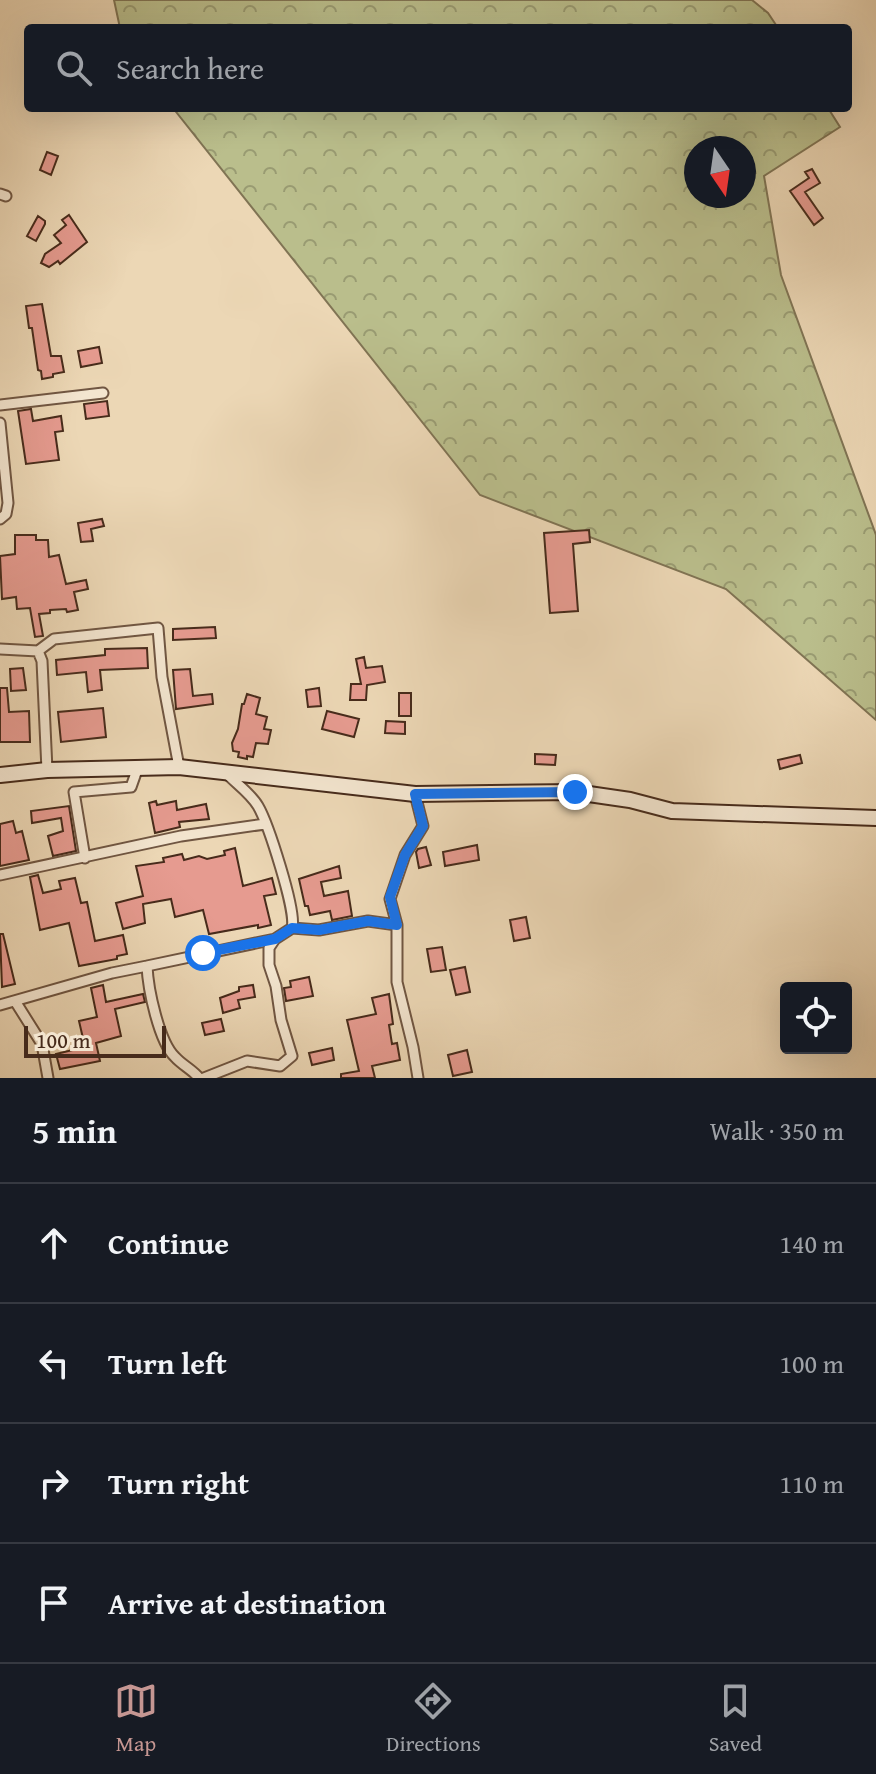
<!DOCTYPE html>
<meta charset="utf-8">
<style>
body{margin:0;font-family:"Gentium Book Plus",serif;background:#20242c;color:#f1f3f6}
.controls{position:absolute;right:24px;bottom:24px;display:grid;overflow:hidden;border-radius:8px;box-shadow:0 8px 32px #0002}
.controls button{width:72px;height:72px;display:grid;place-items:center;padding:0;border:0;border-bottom:2px solid #363941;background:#171b24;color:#f1f3f6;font:40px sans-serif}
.compass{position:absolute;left:684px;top:136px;width:72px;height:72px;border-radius:50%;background:#171b24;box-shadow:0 8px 32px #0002;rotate:167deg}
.scale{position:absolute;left:24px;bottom:20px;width:142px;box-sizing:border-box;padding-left:8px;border:4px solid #472b1b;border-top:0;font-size:22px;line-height:28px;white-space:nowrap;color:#472b1b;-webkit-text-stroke:6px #f3e5cf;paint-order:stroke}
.stop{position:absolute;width:24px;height:24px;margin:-18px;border:6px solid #1a73e8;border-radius:50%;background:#fff}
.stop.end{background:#1a73e8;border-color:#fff;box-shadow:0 2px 8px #0008}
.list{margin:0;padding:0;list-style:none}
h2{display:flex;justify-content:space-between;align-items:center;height:104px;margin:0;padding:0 32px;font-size:34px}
h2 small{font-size:26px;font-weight:400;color:#9ea1a6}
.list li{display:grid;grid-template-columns:52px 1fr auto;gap:24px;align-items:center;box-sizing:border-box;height:120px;padding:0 32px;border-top:2px solid #363941}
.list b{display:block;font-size:30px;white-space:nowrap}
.list em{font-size:26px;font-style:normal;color:#9ea1a6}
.icon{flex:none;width:44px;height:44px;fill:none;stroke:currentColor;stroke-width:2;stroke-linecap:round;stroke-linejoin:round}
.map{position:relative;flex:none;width:876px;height:1078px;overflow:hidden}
.search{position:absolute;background:#171b24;box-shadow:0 8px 32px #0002;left:24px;right:24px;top:24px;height:88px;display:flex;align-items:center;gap:20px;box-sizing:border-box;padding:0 28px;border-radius:8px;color:#9ea1a6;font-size:30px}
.sheet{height:584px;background:#171b24}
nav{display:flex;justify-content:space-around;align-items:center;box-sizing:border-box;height:112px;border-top:2px solid #363941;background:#171b24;font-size:22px;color:#9ea1a6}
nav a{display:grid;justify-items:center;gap:4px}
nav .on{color:#c59692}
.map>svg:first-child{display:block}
.forest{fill:url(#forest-crowns);stroke:#807454;stroke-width:2;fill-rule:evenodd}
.building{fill:#e69b90;stroke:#472b1b;stroke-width:2}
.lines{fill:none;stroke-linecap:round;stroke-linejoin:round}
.minor-casing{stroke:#705642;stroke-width:13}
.secondary-casing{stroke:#472b1b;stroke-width:18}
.minor{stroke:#f3e5cf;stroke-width:9}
.secondary{stroke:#f3e5cf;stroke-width:14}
.route{stroke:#1a73e8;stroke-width:10}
</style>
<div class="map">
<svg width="876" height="1078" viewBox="0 0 876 1078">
<defs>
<pattern id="forest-crowns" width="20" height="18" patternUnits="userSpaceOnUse" patternTransform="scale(2)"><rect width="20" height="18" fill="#babe8c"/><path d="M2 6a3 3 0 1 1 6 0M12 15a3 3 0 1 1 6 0" fill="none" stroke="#999b72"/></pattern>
</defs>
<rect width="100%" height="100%" fill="#ecd7b5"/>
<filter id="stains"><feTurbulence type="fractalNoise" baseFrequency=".0025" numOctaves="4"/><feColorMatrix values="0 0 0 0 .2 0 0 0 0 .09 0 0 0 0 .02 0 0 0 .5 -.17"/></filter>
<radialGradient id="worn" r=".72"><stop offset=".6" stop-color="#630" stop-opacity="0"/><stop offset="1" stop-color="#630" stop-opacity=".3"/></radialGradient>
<path class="forest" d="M114 0H752L768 13 778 28H120Z
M173 108H828L840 127 764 176 781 275 876 535V720L726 589 480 495ZM696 148H744V196H696Z"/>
<path class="building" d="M47 152 58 156 51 175 40 170Z
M812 169 820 183 805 192 823 218 814 225 790 191 809 178 805 172Z
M69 215 87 242 60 264 58 261 49 267 41 263 45 254 61 243 54 235 66 225 62 220Z
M38 216 45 221V224L36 241 27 236Z
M42 304 51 356H61L64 372 53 374V377L42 379 41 371 38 370 32 328H29L26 306Z
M99 347 102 363 81 367 78 351Z
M107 401 109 416 86 419 84 404Z
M31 409 33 421 61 416 63 431 55 432 59 460 26 464 18 411Z
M102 519 104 526 91 529 93 541 81 542 78 523Z
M589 530 590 542 573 544 578 611 550 613 544 533Z
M15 535H36V540H48L49 557 59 555 66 584 86 580 88 589 74 592 78 610 67 612 66 609 50 610V613L39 614 43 636 35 637 30 608 17 609 16 597 2 599 0 556 15 554Z
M215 627 216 638 173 640V629Z
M147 648 148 668 100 670 102 690 88 692 86 672 57 675 56 660 105 655V649Z
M364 657 366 668 382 666 385 682 367 685 366 700H350L351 684H361L356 659Z
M23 668 26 690 11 691 10 669Z
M190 669 193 696 212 694 213 704 176 709 173 670Z
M0 688H7L9 712 29 711 30 742H0Z
M319 688 321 706 308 707 306 690Z
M399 693H411V716H399Z
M247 694 260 698 256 714 267 717 264 729 271 730 268 744 256 743 253 757 247 756V759L238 757 239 752 233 751 232 743 238 729 242 704H244Z
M103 708 106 737 61 742 58 712Z
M327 711 359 719 354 737 322 729Z
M386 721 405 722V734L385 733Z
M535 754 556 755 555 765 535 764Z
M800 755 802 763 780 769 778 760Z
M156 801 157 805 176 801 177 810 206 804 209 819 179 822 180 827 155 833 149 803Z
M69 806 76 851 53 856 48 836 63 831 61 818 32 823 31 811Z
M13 821 16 833 22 831 29 860 0 866V824Z
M477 845 479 860 445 866 443 852Z
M426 847 431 865 419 868 416 852 418 849Z
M235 848 243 886 272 878 276 894 264 896 271 925 258 928V925L209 934 203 910 175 917 171 899 143 904 145 923 123 929 116 903 143 896 136 866 164 862 163 858 182 854 184 860 199 856 207 859 225 855 224 851Z
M339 866 341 878 321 882 324 896 348 891 352 916 332 920 330 911 310 915 308 906H305L299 879Z
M38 875 43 893 61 889 59 881 75 878 81 903 87 902 95 941 123 935 127 954 117 956V959L79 966 69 923 40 930 30 877Z
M526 917 530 938 514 941 510 920Z
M0 934H3L15 984 2 987Z
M442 947 446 970 431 972 427 949Z
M465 967 470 992 456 995 450 970Z
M309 977 313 996 286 1001 284 988 291 987 290 981Z
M103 985 106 1002 143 994 145 1002 115 1009 121 1036 96 1043 100 1061 60 1069 56 1054 85 1047 79 1021 97 1017 91 988Z
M253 985 255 997 238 1000 240 1008 223 1013 220 998 239 991V987Z
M389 994 393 1024 389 1025 392 1044 397 1043 400 1060 372 1066 375 1078H341V1074L359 1071 347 1020 376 1014 372 998Z
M221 1019 224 1031 205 1035 202 1023Z
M332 1048 334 1060 312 1065 309 1053Z
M467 1050 472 1072 453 1076 448 1055Z"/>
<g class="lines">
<g class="minor-casing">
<path id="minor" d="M0 194 6 196
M0 405 103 393
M0 423 8 503 6 514 0 519
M0 649 38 651 42 661 47 770
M38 651 54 639 158 628 162 677 179 767
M415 794 423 826 405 855 390 899 397 925V982L413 1047 418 1078
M85 858 74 792 131 787 137 770
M0 875 181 836 265 824
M292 928 319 930 368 921 397 925
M147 966 275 939
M15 1001 42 1044 48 1078
M0 1005 112 973 147 966C148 989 159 1042 175 1057 182 1065 193 1070 199 1078
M204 1078 247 1061 280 1066 292 1056 281 1020 276 986 269 965V948L275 939 292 928C297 912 268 823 258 806 251 794 237 784 227 774"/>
</g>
<g class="secondary-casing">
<path id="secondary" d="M0 775 47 770 179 767 415 794 575 792 630 800 672 811 876 818"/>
</g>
<use href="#minor" class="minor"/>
<use href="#secondary" class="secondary"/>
</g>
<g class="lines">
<path class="route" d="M203 953 275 939 292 928 319 930 368 921 397 925 390 897 405 855 423 826 415 794 575 792"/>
</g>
<rect width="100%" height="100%" filter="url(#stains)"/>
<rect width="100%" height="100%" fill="url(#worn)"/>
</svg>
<div class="controls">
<button><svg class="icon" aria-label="locate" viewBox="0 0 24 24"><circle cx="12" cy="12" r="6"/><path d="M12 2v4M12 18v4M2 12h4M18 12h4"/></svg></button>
</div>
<svg class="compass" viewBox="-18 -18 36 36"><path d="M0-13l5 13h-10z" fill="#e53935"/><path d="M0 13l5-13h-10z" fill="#9ea1a6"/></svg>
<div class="scale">100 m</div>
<div class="stop" style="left:203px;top:953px"></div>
<div class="stop end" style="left:575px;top:792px"></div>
<div class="search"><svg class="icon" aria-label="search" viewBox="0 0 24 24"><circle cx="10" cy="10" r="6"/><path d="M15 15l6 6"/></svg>Search here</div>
</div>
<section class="sheet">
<h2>5 min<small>Walk · 350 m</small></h2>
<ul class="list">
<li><svg class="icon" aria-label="ahead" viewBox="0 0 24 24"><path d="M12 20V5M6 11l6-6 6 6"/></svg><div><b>Continue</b></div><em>140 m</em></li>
<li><svg class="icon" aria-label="left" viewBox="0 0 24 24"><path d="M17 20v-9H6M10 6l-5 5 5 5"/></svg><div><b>Turn left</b></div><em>100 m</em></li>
<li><svg class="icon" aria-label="right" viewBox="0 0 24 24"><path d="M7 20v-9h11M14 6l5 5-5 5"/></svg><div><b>Turn right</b></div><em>110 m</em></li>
<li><svg class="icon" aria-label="arrive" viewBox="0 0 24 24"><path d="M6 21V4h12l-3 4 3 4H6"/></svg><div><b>Arrive at destination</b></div></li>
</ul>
</section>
<nav>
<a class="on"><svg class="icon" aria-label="map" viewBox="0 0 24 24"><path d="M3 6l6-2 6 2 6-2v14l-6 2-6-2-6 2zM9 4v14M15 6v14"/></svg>Map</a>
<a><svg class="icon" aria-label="directions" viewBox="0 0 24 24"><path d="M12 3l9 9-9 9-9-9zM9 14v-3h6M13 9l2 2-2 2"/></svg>Directions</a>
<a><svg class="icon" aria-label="saved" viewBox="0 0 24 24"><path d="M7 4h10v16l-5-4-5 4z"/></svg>Saved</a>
</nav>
